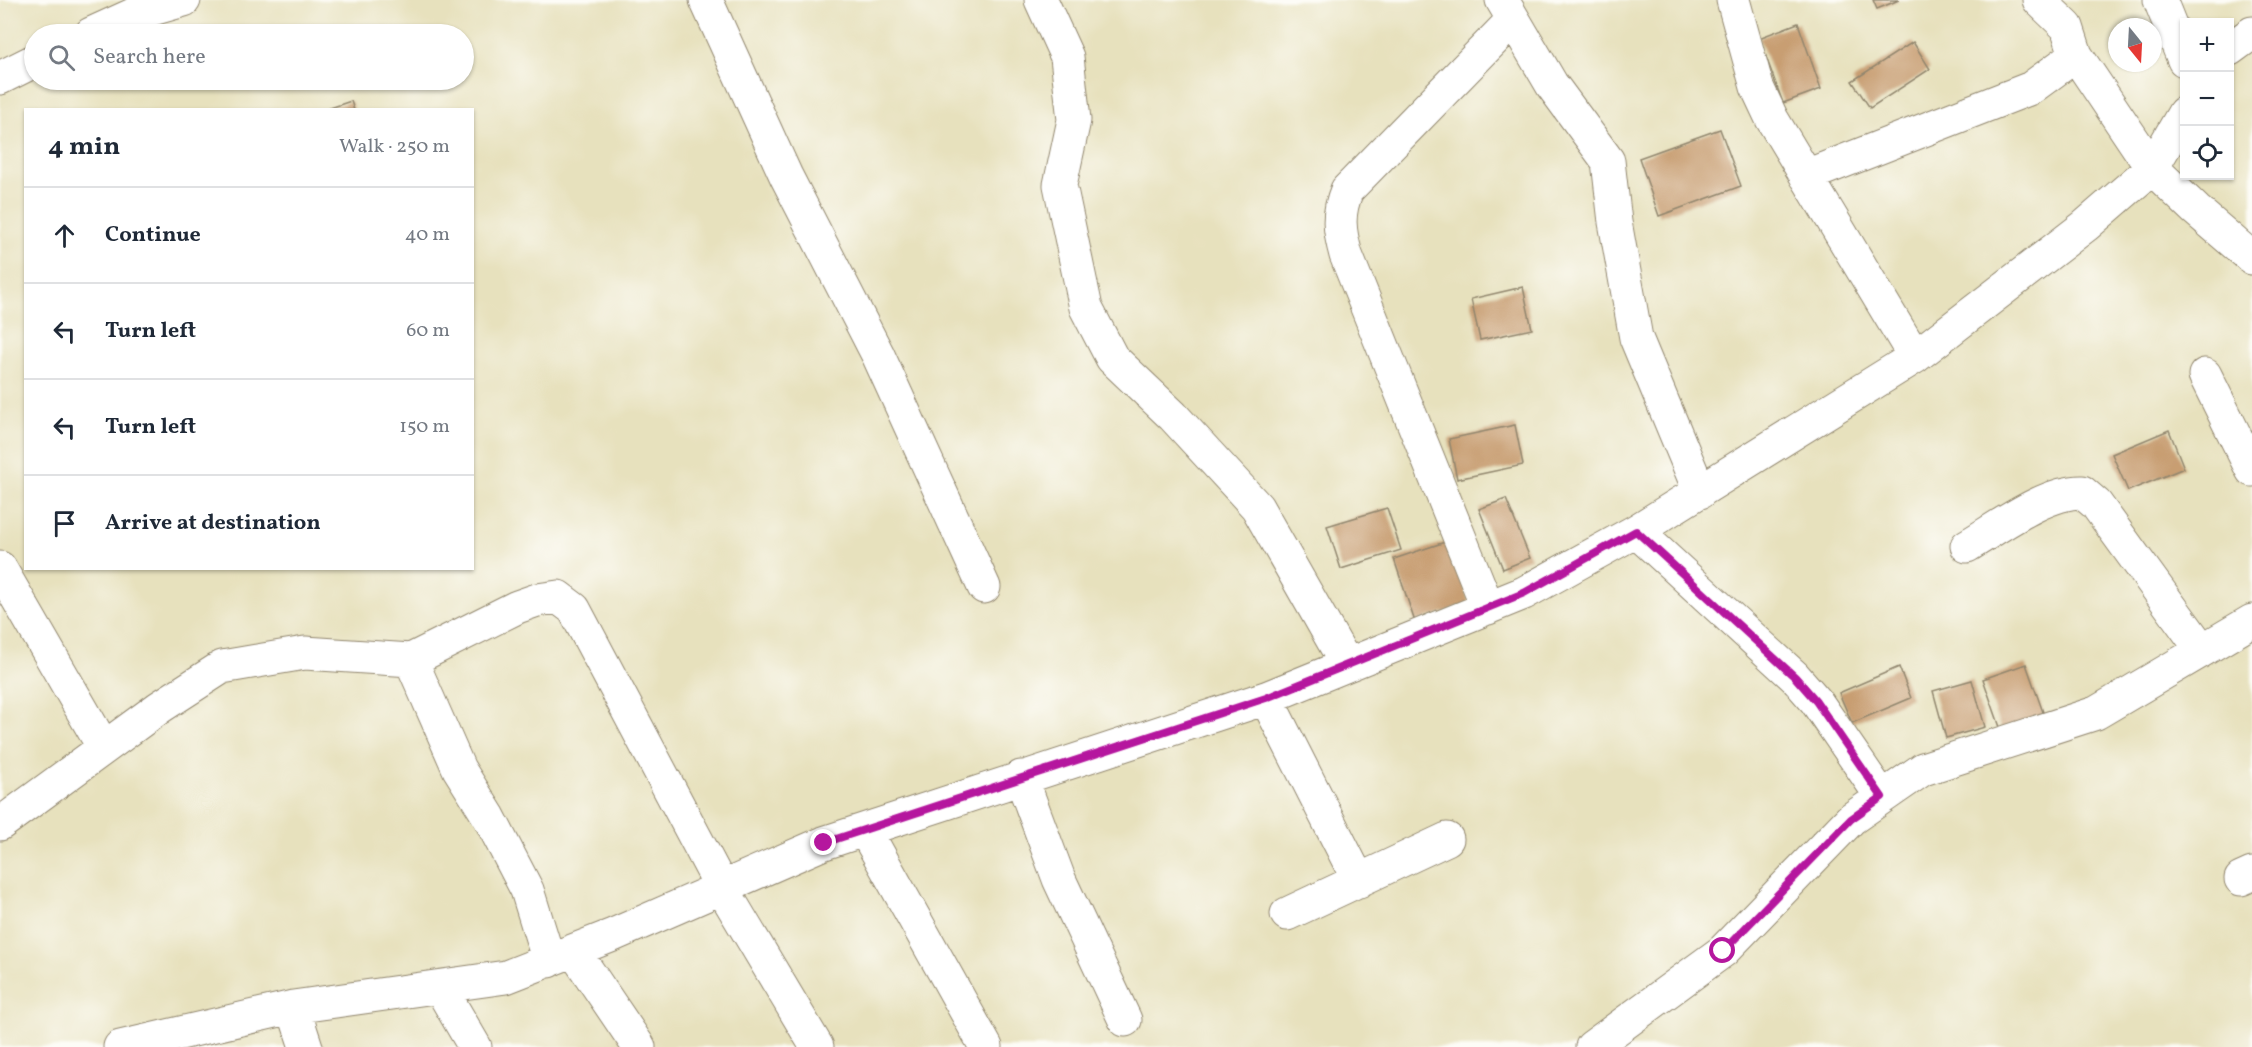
<!DOCTYPE html>
<meta charset="utf-8">
<style>
body{margin:0;font-family:Vollkorn,serif;background:#f2f2f3;color:#1f2937}
.controls{position:absolute;right:18px;top:18px;display:grid;overflow:hidden;border-radius:0px;box-shadow:0 2px 4px #0004}
.controls button{width:54px;height:54px;display:grid;place-items:center;padding:0;border:0;border-bottom:2px solid #e0e1e3;background:#fff;color:#1f2937;font:30px sans-serif}
.compass{position:absolute;left:2108px;top:18px;width:54px;height:54px;border-radius:50%;background:#fff;box-shadow:0 2px 4px #0004;rotate:162deg}
.stop{position:absolute;width:18px;height:18px;margin:-14px;border:4px solid #b5179e;border-radius:50%;background:#fff}
.stop.end{background:#b5179e;border-color:#fff;box-shadow:0 2px 6px #0008}
.list{margin:0;padding:0;list-style:none}
h2{display:flex;justify-content:space-between;align-items:center;height:78px;margin:0;padding:0 24px;font-size:26px}
h2 small{font-size:20px;font-weight:400;color:#747a83}
.list li{display:grid;grid-template-columns:39px 1fr auto;gap:18px;align-items:center;box-sizing:border-box;height:96px;padding:0 24px;border-top:2px solid #e0e1e3}
.list b{display:block;font-size:22px;white-space:nowrap}
.list em{font-size:20px;font-style:normal;color:#747a83}
.icon{flex:none;width:33px;height:33px;fill:none;stroke:currentColor;stroke-width:2;stroke-linecap:round;stroke-linejoin:round}
.map{position:relative;flex:none;width:2252px;height:1047px;overflow:hidden}
.search{position:absolute;background:#fff;box-shadow:0 2px 4px #0004;left:24px;top:24px;width:450px;height:66px;display:flex;align-items:center;gap:15px;box-sizing:border-box;padding:0 21px;border-radius:33px;color:#747a83;font-size:22px}
.panel{position:absolute;background:#fff;box-shadow:0 2px 4px #0004;left:24px;top:108px;width:450px;height:462px;border-radius:0px}
.map>svg:first-child{display:block}
.building{fill:#c89e72}
.lines{fill:none;stroke-linecap:round;stroke-linejoin:round}
.street-casing{stroke:#91866e;stroke-width:35}
.street{stroke:#fff;stroke-width:33}
.route{stroke:#b5179e;stroke-width:8}
</style>
<div class="map">
<svg width="2252" height="1047" viewBox="0 0 2252 1047">
<rect width="100%" height="100%" fill="#fdfcf7"/>
<filter id="ink" filterUnits="userSpaceOnUse"><feTurbulence type="fractalNoise" baseFrequency=".0167" numOctaves="2"/><feDisplacementMap in="SourceGraphic" scale="12" xChannelSelector="R" yChannelSelector="G"/><feConvolveMatrix kernelMatrix="1 2 1 2 8 2 1 2 1" color-interpolation-filters="sRGB"/></filter>
<filter id="wash" filterUnits="userSpaceOnUse"><feTurbulence type="fractalNoise" baseFrequency=".008" numOctaves="4" result="noise"/><feDisplacementMap in="SourceGraphic" scale="24" xChannelSelector="R" yChannelSelector="G"/><feGaussianBlur stdDeviation="1.35" result="paint"/><feColorMatrix in="noise" values="0 0 0 0 0 0 0 0 0 0 0 0 0 0 0 0 0 1.4 0 .05"/><feComposite in="paint" operator="in"/></filter>
<g filter="url(#wash)">
<rect width="100%" height="100%" fill="#e7e1bd"/>
<g id="blocks">
<path class="building" d="M1873 0H1899L1877 9Z
M1798 23 1821 89 1783 103 1759 38Z
M1913 42 1930 69 1870 108 1852 81Z
M351 101 354 110H327V109Z
M1720 129 1741 186 1659 216 1639 158Z
M1523 287 1532 329 1480 340 1471 299Z
M1515 425 1523 465 1457 479 1449 439Z
M2169 430 2184 468 2128 491 2112 454Z
M1506 499 1530 558 1503 569 1479 509Z
M1387 508 1401 550 1341 569 1327 526Z
M1448 541 1470 604 1415 622 1394 559Z
M2026 664 2044 715 2001 730 1983 679Z
M1899 667 1911 698 1852 723 1839 693Z
M1972 680 1985 727 1946 738 1933 691Z"/>
</g>
</g>
<g filter="url(#ink)">
<use href="#blocks" fill-opacity="0" stroke="#91866e" stroke-width="1.5"/>
<g class="lines">
<g class="street-casing">
<path id="street" d="M706 0 786 176 878 355 984 587
M1041 0 1067 57 1074 120 1060 185 1086 308 1112 358 1173 416 1257 507 1347 665
M1502 0 1552 85 1608 161 1615 222 1636 338 1700 492
M1733 0 1757 87 1772 119 1915 357
M2160 0 2184 60
M91 34 135 14 184 0
M2230 49 2252 33
M2076 55 2152 168 2184 113
M0 78 34 61
M1806 176 2031 88 2076 55 2067 27 2039 0
M2205 375 2252 470
M1636 531 1795 677 1816 701 1882 797
M1967 546C1999 527 2045 492 2082 492L2096 504 2202 650
M0 568 104 748
M1488 608 1346 255C1339 230 1337 214 1347 190L1512 21
M411 660 459 769 489 817 527 890 549 961
M1266 698 1359 881
M1021 777 1059 879 1125 1020
M0 824 160 707 222 667 305 653 411 660 517 607 537 600 558 597 574 609 722 888 817 1047
M865 830 986 1047
M2241 879 2252 874
M1287 914 1447 839
M574 951 639 1047
M440 987 475 1047
M293 1007 306 1047
M120 1047 293 1007 506 977 613 935 824 843 1266 698 1524 593 1636 531 1915 357 2085 226 2152 168 2196 210 2252 258
M1592 1047 1723 951 1851 819 1923 769 2096 713 2252 621"/>
</g>
<use href="#street" class="street"/>
</g>
</g>
<g class="lines" filter="url(#ink)">
<path class="route" d="M824 843 1266 698 1524 593 1636 531 1795 677 1816 701 1882 797 1851 819 1723 951"/>
</g>
</svg>
<div class="controls">
<button>+</button>
<button>−</button>
<button><svg class="icon" aria-label="locate" viewBox="0 0 24 24"><circle cx="12" cy="12" r="6"/><path d="M12 2v4M12 18v4M2 12h4M18 12h4"/></svg></button>
</div>
<svg class="compass" viewBox="-18 -18 36 36"><path d="M0-13l5 13h-10z" fill="#e53935"/><path d="M0 13l5-13h-10z" fill="#747a83"/></svg>
<div class="stop" style="left:1723px;top:951px"></div>
<div class="stop end" style="left:824px;top:843px"></div>
<div class="search"><svg class="icon" aria-label="search" viewBox="0 0 24 24"><circle cx="10" cy="10" r="6"/><path d="M15 15l6 6"/></svg>Search here</div>
<section class="panel">
<h2>4 min<small>Walk · 250 m</small></h2>
<ul class="list">
<li><svg class="icon" aria-label="ahead" viewBox="0 0 24 24"><path d="M12 20V5M6 11l6-6 6 6"/></svg><div><b>Continue</b></div><em>40 m</em></li>
<li><svg class="icon" aria-label="left" viewBox="0 0 24 24"><path d="M17 20v-9H6M10 6l-5 5 5 5"/></svg><div><b>Turn left</b></div><em>60 m</em></li>
<li><svg class="icon" aria-label="left" viewBox="0 0 24 24"><path d="M17 20v-9H6M10 6l-5 5 5 5"/></svg><div><b>Turn left</b></div><em>150 m</em></li>
<li><svg class="icon" aria-label="arrive" viewBox="0 0 24 24"><path d="M6 21V4h12l-3 4 3 4H6"/></svg><div><b>Arrive at destination</b></div></li>
</ul>
</section>
</div>
